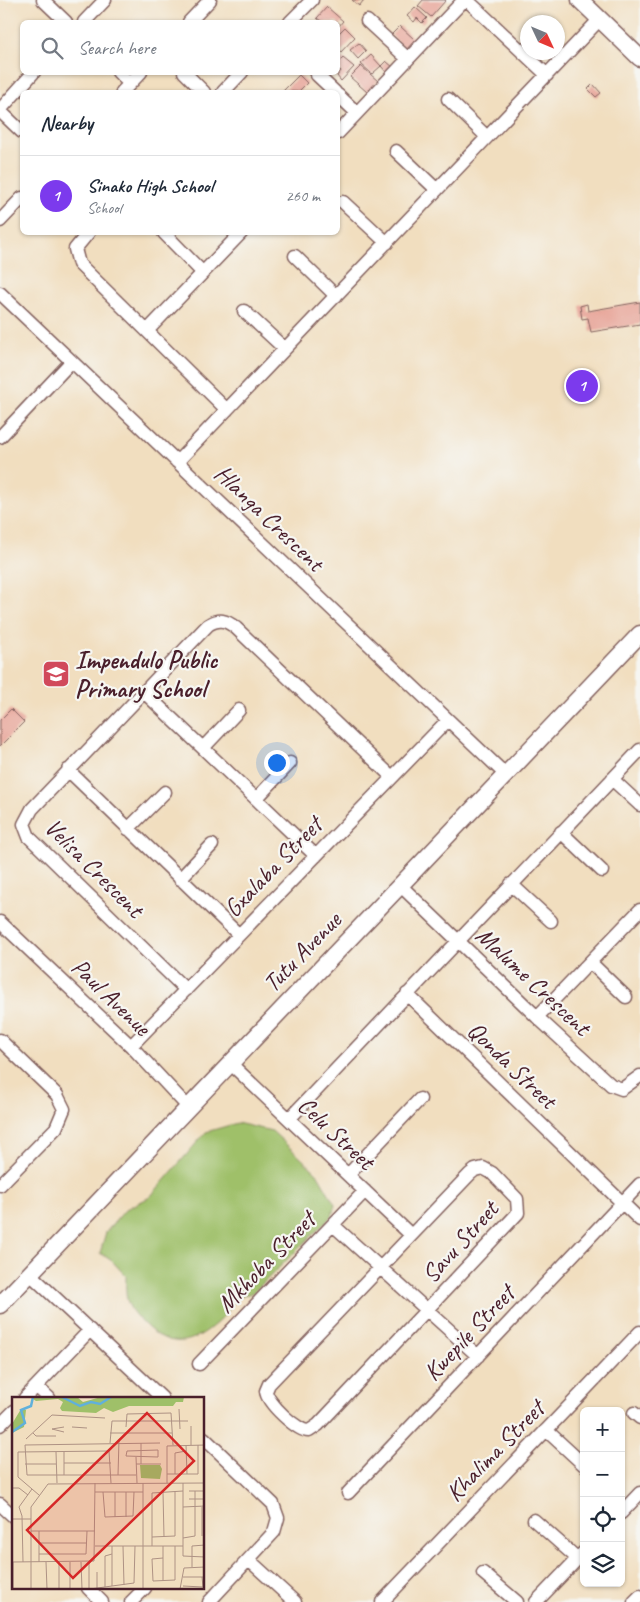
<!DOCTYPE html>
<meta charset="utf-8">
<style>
body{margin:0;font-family:Caveat,sans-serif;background:#f6f6f7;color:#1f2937}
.controls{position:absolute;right:15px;bottom:15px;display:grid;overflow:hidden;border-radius:8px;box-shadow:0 1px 4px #0004}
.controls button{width:45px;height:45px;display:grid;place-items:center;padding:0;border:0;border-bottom:1px solid #e0e1e3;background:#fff;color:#1f2937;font:25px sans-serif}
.compass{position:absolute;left:520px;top:15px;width:45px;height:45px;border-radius:50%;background:#fff;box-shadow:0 1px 4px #0004;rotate:134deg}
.you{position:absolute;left:276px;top:762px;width:18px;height:18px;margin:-12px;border:4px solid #fff;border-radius:50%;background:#1a73e8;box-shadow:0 0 0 8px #1a73e833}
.badge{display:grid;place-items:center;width:32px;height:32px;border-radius:50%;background:#7c3aed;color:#fff;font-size:16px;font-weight:700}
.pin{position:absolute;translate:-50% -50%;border:2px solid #fff;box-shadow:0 1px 5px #0006}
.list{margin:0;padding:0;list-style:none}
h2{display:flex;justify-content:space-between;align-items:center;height:65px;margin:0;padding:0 20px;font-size:21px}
h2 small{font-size:16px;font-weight:400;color:#747a83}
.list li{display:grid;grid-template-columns:32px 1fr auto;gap:15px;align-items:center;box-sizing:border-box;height:80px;padding:0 20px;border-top:1px solid #e0e1e3}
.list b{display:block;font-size:19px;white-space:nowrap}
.list p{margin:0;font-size:16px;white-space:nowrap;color:#747a83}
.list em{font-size:16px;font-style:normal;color:#747a83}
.icon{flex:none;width:28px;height:28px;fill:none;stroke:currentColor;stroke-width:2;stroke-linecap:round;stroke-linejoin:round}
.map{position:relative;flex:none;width:640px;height:1602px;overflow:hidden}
.search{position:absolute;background:#fff;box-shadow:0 1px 4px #0004;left:20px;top:20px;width:320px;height:55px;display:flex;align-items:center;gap:12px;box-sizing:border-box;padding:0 18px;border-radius:8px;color:#747a83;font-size:19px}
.panel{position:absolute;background:#fff;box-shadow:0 1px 4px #0004;left:20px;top:90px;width:320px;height:145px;border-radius:8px}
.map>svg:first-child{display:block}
.green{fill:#9fc069;stroke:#74704a}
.building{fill:#e7a295}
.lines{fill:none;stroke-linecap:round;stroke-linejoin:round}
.minor-casing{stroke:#84625f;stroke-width:15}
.tertiary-casing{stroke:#84625f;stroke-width:19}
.minor{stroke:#fff;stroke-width:12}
.tertiary{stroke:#fff;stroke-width:16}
.labels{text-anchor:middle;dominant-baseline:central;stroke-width:4.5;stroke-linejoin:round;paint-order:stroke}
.street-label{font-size:25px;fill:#4a1f2b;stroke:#f6f6f2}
.poi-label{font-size:25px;font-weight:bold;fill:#4a1f2b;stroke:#f6f6f2;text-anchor:start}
.inset-river{fill:none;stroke:#60b0db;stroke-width:2.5}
.inset-road{fill:none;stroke:#ae9284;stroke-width:1}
.view{fill:#d62828;fill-opacity:0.15;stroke:#d62828;stroke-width:2.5}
.inset-edge{fill:none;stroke:#4a1f2b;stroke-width:2.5}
</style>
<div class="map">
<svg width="640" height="1602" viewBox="0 0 640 1602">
<rect width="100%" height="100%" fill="#f6f6f2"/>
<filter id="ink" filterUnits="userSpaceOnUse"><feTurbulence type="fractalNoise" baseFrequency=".02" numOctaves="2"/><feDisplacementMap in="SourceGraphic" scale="10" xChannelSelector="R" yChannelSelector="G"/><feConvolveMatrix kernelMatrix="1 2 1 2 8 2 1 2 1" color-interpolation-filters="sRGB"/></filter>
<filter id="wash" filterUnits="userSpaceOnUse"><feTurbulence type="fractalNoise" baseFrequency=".0096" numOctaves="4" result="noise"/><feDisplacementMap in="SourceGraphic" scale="20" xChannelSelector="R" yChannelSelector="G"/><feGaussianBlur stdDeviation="1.12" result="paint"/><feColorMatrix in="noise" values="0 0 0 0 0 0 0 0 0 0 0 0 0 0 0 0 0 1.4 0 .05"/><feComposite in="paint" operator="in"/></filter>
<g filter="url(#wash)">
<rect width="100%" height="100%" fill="#f1debf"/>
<path class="green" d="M237 1123 272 1131 317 1173 335 1204 332 1216 254 1292C249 1294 244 1295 239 1298 232 1302 228 1312 222 1318 197 1342 174 1352 146 1326 127 1308 125 1302 126 1276L112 1261 100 1253 106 1232 126 1209 150 1197 206 1132Z"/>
<g id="blocks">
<path class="building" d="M352 0H364L359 6Z
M423 0H446L431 17 418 6Z
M327 7 343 21 338 27V22H322L317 18Z
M415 7 427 18 422 23 417 18 414 22 407 16Z
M400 26 415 40 406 50 391 35Z
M345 27 355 37 340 53 338 50V34Z
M359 43 366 51 358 59 350 50Z
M371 55 381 66 372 74 361 64Z
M343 58 354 67 341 81 337 76 341 71 338 68V63Z
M386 61 394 68 388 74 381 66Z
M361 66 378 81 367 92 350 77Z
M299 75 307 83 298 92 283 91Z
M593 84 601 93 596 97 588 89Z
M640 302V324L591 332 588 318 582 319 580 306 587 304 588 311Z
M11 709 24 722 0 746V720Z"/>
</g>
</g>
<g filter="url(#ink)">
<use href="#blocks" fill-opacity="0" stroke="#84625f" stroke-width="1"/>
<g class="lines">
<g class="minor-casing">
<path id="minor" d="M43 0 66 22
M467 0 547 75
M367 21 408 59
M84 22 105 0
M189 22 210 0
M290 22 312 0
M118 72 130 84
M184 72 204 92
M317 75 335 92
M122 92 141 72
M223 92 242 72
M338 95 357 113
M448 99 487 137
M0 110 34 72
M0 111 22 132
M338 133 464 0
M396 151 437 190
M343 202 387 243
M0 221 22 198
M89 232 75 249 79 264 227 410
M164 233 203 273
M295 256 336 296
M0 293 506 775
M244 311 285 349
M147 331 242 232
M0 437 71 362
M177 462 600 19
M144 692 316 856
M203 748 239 710
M68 770 239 935
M612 779 640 805
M256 799 290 763
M128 829 165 792
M561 832 602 871
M180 879 212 845
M511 884 551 921
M401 886 537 1017 611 1085 622 1089 640 1076
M0 922 131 1046 188 1107
M590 962 626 997
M186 990 29 837 24 824 32 809 208 625C219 618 226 620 236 628L392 777
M407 994 640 1220
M537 1017 640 910
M0 1040 57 1095 64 1109 56 1128 0 1185
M131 1046 448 720
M230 1063 411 1235
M289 1119 640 750
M483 1168 492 1173 517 1199 518 1213 318 1425 309 1431C298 1432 267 1403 266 1391L269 1384 470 1174 475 1170Z
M348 1175 420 1099
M333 1225 478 1356
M30 1274 162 1398
M199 1364 365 1191
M37 1387 49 1398
M25 1398 90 1330
M634 1413 640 1418
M0 1425 14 1411
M546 1430 584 1465
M204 1438 273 1504 278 1518 274 1532 209 1602
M348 1493 640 1184
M0 1504 14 1517
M621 1513 640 1493
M534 1520 578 1559
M250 1561 295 1602
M483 1573 517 1602
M88 1588 102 1602
M131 1602 145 1588
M382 1602 640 1332
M536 1602 584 1552
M634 1602 640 1596"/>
</g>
<g class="tertiary-casing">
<path id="tertiary" d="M580 0 640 58
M0 1305 640 634"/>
</g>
<use href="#minor" class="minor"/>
<use href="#tertiary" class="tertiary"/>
</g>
</g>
<defs>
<g id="school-square" transform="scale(1.4375)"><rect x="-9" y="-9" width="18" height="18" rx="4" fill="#d1495b" stroke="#f6f6f2"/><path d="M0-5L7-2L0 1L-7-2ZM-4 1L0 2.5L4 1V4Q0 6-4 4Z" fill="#fff"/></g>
</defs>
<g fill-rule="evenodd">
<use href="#school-square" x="56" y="674"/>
</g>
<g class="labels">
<g class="street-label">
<text transform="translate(269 518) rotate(44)">Hlanga Crescent</text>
<text transform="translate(273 867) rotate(-46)">Gxalaba Street</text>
<text transform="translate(94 868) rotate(45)">Velisa Crescent</text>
<text transform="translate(302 952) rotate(-46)">Tutu Avenue</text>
<text transform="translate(533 981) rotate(43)">Malume Crescent</text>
<text transform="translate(111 997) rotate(44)">Paul Avenue</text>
<text transform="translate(512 1065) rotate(44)">Qonda Street</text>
<text transform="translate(336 1133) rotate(43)">Celu Street</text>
<text transform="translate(460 1242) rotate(-48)">Savu Street</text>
<text transform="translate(266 1262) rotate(-46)">Mkhoba Street</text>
<text transform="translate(469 1333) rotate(-47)">Kwepile Street</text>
<text transform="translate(495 1451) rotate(-46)">Khalima Street</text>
</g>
<g class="poi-label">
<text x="75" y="660">Impendulo Public<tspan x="75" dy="29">Primary School</tspan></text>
</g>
</g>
<g transform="translate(12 1397)">
<rect width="192" height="192" fill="#f1debf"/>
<path d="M18 0H65L71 5 89 0H172L171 5H164L161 9H117L101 15 92 11 84 16 50 14 48 11 51 5 46 2 24 4ZM9 12 14 13 12 30 0 36V27ZM128 68H148L150 72 148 82 129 81Z" fill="#9fc069"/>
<path class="inset-river" d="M50 0 68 9 79 5 88 7 99 0M0 35 13 26 9 13 19 9 21 0"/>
<path class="inset-road" d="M167 12 168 32M179 29V48M60 30 75 31M114 30 115 17 159 16 161 48M52 35 40 32 52 30M21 36 24 39H44M98 36H160M14 42 40 18 93 21M98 46 100 24H176M129 46V67M174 48 175 77M146 53V60L114 59 115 54ZM52 54V78M44 55 45 86M124 60 125 86M52 66H99M13 67H44M124 67H149M155 77H186V48M163 77V56L174 54M106 78 107 43M124 78H15L13 48 148 46M131 86V192M155 86V49L193 48M171 86V159L193 160M0 91H7L16 98M177 94H193M83 95H131M91 95 93 120 121 119 122 95M103 95V120M114 95V120M151 95 152 140M27 98 6 80V55L97 54 99 86M177 102H193M7 110 10 119 11 165M7 110 20 92M171 110 193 109M190 110V139M0 122H19M19 134H83M27 134V165M140 140 163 139V94M171 141 183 139V94M27 146H75M83 149H171M100 149V189M111 149 112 188M140 149V96L171 94M151 149V184M27 157H74L75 134M151 161 140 162 141 184 163 183V149M0 165 82 164 83 86M1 165V192M34 165 35 192M47 165V192M58 165V192M69 165 70 192M77 165V192M180 170V149L193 148M171 180H192M171 189 191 190 190 180M93 190V159L100 157M85 191V175M19 192V110L36 87 193 86M78 192 122 186 123 149M168 192 172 171 193 170"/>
<path class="view" d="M135 16 182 64 61 181 15 133Z"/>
<rect width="192" height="192" class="inset-edge"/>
</g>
</svg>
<div class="controls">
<button>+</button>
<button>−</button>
<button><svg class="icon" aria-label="locate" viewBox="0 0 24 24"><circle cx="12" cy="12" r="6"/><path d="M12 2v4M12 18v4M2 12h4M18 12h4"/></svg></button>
<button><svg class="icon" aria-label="layers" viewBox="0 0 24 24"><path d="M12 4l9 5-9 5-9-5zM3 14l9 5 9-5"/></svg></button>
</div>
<svg class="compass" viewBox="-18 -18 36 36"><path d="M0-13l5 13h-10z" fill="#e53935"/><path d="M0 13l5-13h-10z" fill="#747a83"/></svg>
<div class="you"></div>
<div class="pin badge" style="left:582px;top:386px">1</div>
<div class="search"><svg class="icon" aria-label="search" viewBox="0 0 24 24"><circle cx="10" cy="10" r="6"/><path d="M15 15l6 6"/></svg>Search here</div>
<section class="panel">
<h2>Nearby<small></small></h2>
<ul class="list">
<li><span class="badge">1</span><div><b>Sinako High School</b><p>School</p></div><em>260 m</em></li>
</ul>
</section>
</div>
